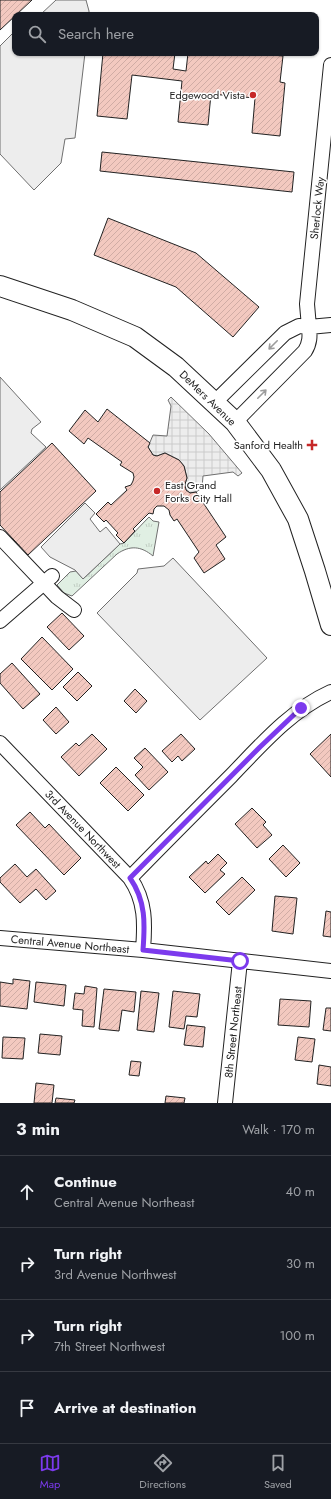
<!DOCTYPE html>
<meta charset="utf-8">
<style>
body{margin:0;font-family:Jost,sans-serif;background:#242831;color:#f1f3f6}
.stop{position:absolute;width:12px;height:12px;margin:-9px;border:3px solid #7c3aed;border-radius:50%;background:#fff}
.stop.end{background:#7c3aed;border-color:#fff;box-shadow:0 1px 4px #0008}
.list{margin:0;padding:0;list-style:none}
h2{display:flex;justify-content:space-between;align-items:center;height:52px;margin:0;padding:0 16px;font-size:17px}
h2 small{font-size:13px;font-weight:400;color:#9ea1a6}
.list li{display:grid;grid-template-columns:26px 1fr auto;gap:12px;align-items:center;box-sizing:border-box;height:72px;padding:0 16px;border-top:1px solid #363941}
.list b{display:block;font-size:15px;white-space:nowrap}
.list p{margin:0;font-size:13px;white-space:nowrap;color:#9ea1a6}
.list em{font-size:13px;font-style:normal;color:#9ea1a6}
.icon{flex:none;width:22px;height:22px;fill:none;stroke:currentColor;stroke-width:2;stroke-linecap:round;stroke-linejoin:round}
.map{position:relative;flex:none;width:331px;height:1103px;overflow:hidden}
.search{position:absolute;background:#171b24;box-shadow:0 1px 3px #0004;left:12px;right:12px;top:12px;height:44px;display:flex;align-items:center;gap:10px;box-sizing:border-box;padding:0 14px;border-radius:8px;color:#9ea1a6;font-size:15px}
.sheet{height:340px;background:#171b24}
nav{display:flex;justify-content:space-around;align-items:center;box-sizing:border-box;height:56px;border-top:1px solid #363941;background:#171b24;font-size:11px;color:#9ea1a6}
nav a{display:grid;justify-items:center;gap:2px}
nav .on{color:#7c3aed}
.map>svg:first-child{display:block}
.grass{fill:url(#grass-tufts);stroke:#6f6f6f}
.parking{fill:#ededed;stroke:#6f6f6f}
.plaza{fill:url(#plaza-grid);stroke:#6f6f6f}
.building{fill:url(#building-hatch);stroke:#222}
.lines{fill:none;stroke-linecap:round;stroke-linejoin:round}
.street-casing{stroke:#222;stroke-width:16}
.secondary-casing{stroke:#222;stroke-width:22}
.street{stroke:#fff;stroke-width:14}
.secondary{stroke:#fff;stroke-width:20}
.oneway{stroke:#9c9c9c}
.route{stroke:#7c3aed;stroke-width:5}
.poi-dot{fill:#c62828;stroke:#fff;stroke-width:1.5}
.labels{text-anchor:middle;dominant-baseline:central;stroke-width:3;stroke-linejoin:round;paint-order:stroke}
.poi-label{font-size:11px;fill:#222;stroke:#fff;text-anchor:end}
.street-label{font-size:11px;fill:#222;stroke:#fff}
</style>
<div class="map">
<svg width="331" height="1103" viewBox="0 0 331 1103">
<defs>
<pattern id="grass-tufts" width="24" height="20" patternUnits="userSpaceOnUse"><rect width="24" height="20" fill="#e0efe3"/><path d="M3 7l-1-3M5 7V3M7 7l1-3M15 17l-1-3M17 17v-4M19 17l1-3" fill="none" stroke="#c0cdc2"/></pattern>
<pattern id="plaza-grid" width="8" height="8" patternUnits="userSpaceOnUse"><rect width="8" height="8" fill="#ededed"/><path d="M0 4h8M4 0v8" fill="none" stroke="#cbcbcb"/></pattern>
<pattern id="building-hatch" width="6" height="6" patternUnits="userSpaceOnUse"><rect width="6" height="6" fill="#f3c9c0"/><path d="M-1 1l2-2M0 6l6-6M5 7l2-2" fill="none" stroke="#d0aca5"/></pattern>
</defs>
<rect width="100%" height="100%" fill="#fff"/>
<path class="grass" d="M149 517 153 521 159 522 153 556C141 546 130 545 117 554L72 596 64 593 57 585 70 572 76 571 83 579 120 544 124 543Z"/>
<path class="parking" d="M56 0H86L89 11V15H40Z
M15 31V53H85L75 138 65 139 61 163 34 190 0 154V46Z
M0 377 41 422 32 429 31 433 46 447 0 490Z
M85 503 95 513 90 519 100 532 106 527 120 544 83 579 75 570 50 557 41 547Z
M173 558 267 658 200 720 97 613 137 573 138 569 164 566Z"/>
<path class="plaza" d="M171 397 209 434 242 473 238 476 233 472 203 476 202 488 196 492 190 493 186 490 185 484 187 478 184 466 179 460 165 453 157 456 153 455 148 447 153 435 167 436 171 406 168 400Z"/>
<path class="building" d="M0 0H32L0 30Z
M103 53H175L173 69 186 71 188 53H252L283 56 280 82 285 83 280 136 252 133 255 98 211 94 208 125 178 122 182 81 132 75 127 119 97 116Z
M102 152 294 172 292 192 100 171Z
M108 218 196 253 259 307 233 337 176 287 94 255Z
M107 409 150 443 148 447 153 455 157 456 165 453 179 460 184 466 187 478 185 484 186 490 190 493 196 492 226 537 216 545 225 559 204 573 194 558 199 552 177 519 174 521 170 515 169 510 164 506H157L154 509 153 514 149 513 133 529 135 531 124 543 116 535 118 533 106 520 104 522 96 514 108 502 111 505 127 490 125 487 131 485 133 481 134 477 133 473 120 465 122 462 88 438 84 444 69 431 85 410 98 422Z
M52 443 96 491 28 555 0 525V492Z
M62 613 84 636 69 650 47 627Z
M42 637 73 669 52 690 21 659Z
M12 663 40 694 23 709 0 683V674Z
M78 672 92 686 77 701 63 687Z
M135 689 147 701 136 713 124 701Z
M56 707 69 722 56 734 43 720Z
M92 734 107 749 79 776 61 757 76 743 79 746Z
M181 734 195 749 182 761 178 756 172 762 162 751Z
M331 734V777L310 754Z
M145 748 168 772 149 790 135 775 143 767 134 758Z
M116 767 144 795 128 811 100 783Z
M252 808 266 822 263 825 272 835 257 848 235 824Z
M30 812 45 828 49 824 81 858 64 875 16 825Z
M283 845 300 863 286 877 269 859Z
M218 854 227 863 220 870 225 874 205 893 189 877 206 861 208 864Z
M15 864 27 877 36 869 56 891 46 900 36 889 20 903 0 882V878Z
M242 877 255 890 229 915 216 902Z
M275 896 297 898 293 934 272 931Z
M326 911 331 912V937L323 936Z
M13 979 30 981 27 1009 0 1006V982L13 984Z
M36 982 66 985 64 1006 34 1002Z
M85 986 97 988 94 1027 82 1026 83 1010 73 1009 75 993 84 994Z
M104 989 136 992 134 1012 122 1010 119 1031 99 1029Z
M141 991 159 993 154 1032 137 1030Z
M173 991 200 994 197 1017 186 1016 184 1029 169 1027Z
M280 999 311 1001 309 1027 278 1025Z
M326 1008H331V1031L323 1030Z
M187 1025 205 1027 203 1047 184 1045Z
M40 1034 62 1036 60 1055 38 1053Z
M3 1037 25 1038 23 1059 2 1058Z
M298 1037 315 1039 312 1062 295 1060Z
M131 1061 141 1062 139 1076 129 1075Z
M319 1065 331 1067V1086L317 1084Z
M36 1083 54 1085 52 1103H34Z
M166 1096 185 1098 184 1103H165Z
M56 1098 75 1100 74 1103H55Z"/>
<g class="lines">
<g class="street-casing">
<path id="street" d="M331 65 307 304 309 327 331 325
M214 403 285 333 299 326 309 327C310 336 310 343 305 351L235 422
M0 537 57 597 74 610
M0 621 52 576
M0 743 130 878C146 901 145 924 143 950
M130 878C164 843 197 810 231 776 261 745 291 710 331 692
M0 938 143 950 331 971
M225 1103 240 961"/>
</g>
<g class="secondary-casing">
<path id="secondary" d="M0 286 72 310 135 337 176 367 235 422 271 470 298 519 315 571 331 625"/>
</g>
<use href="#street" class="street"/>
<use href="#secondary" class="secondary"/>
</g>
<defs><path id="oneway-shaft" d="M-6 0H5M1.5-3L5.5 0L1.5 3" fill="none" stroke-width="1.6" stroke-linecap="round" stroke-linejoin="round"/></defs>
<g class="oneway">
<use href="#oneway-shaft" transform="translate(273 345) rotate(135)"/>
<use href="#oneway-shaft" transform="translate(262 394) rotate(-45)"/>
</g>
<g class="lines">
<path class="route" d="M240 961 143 950C145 924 146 901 130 878L260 747 301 708"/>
</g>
<g class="poi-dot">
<circle cx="253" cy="95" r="4"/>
<path d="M310 439h4v4h4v4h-4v4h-4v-4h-4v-4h4z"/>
<circle cx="157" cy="491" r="4"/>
</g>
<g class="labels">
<g class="poi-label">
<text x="245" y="95">Edgewood Vista</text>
<text x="303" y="445">Sanford Health</text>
<text x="165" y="485" text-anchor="start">East Grand<tspan x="165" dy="13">Forks City Hall</tspan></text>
</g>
<g class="street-label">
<text transform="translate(317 208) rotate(-84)">Sherlock Way</text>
<text transform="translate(208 398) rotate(44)">DeMers Avenue</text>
<text transform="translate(83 829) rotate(46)">3rd Avenue Northwest</text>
<text transform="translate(70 944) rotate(5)">Central Avenue Northeast</text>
<text transform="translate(233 1032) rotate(-84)">8th Street Northeast</text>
</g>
</g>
</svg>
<div class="stop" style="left:240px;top:961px"></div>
<div class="stop end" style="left:301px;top:708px"></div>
<div class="search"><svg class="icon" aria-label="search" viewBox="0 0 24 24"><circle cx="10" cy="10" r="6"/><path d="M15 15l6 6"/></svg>Search here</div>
</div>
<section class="sheet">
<h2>3 min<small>Walk · 170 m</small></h2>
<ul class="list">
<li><svg class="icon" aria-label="ahead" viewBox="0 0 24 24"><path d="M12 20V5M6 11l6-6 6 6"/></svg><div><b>Continue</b><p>Central Avenue Northeast</p></div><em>40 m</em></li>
<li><svg class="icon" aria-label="right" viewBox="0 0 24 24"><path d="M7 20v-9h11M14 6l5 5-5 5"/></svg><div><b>Turn right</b><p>3rd Avenue Northwest</p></div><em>30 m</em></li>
<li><svg class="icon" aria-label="right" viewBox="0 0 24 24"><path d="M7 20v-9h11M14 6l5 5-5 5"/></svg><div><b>Turn right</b><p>7th Street Northwest</p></div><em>100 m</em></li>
<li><svg class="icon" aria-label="arrive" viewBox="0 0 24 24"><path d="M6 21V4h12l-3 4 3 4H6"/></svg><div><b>Arrive at destination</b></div></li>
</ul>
</section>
<nav>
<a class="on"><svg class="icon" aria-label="map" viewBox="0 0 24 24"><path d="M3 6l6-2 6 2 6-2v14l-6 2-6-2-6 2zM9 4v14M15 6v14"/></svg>Map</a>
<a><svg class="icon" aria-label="directions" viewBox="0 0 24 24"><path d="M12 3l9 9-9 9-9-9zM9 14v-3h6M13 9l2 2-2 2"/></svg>Directions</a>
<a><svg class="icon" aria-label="saved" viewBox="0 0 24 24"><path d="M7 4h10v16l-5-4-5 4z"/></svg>Saved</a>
</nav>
